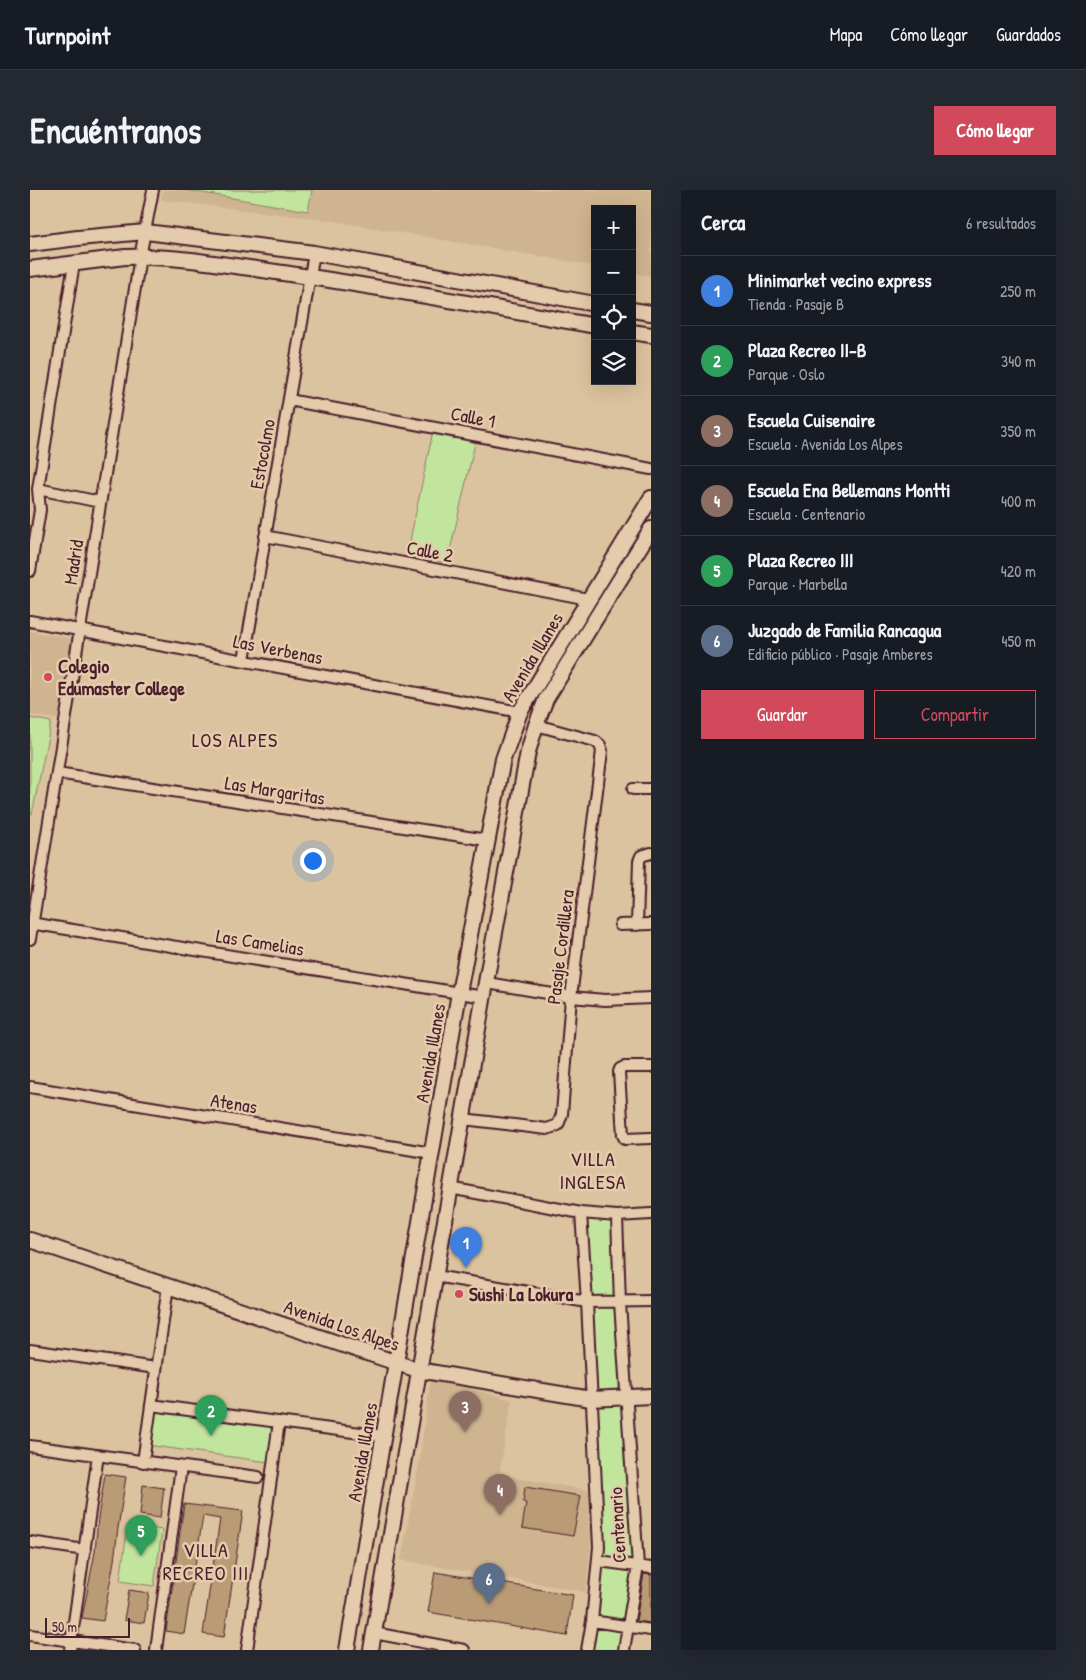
<!DOCTYPE html>
<html lang="es">
<meta charset="utf-8">
<style>
body{margin:0;font-family:"Patrick Hand",sans-serif;background:#242831;color:#f1f3f6}
.controls{position:absolute;right:15px;top:15px;display:grid;overflow:hidden;border-radius:0px;box-shadow:0 5px 20px #0002}
.controls button{width:45px;height:45px;display:grid;place-items:center;padding:0;border:0;border-bottom:1px solid #363941;background:#171b24;color:#f1f3f6;font:25px sans-serif}
.scale{position:absolute;left:15px;bottom:12px;width:85px;box-sizing:border-box;padding-left:5px;border:2px solid #4a1f2b;border-top:0;font-size:14px;line-height:18px;white-space:nowrap;color:#4a1f2b;-webkit-text-stroke:4px #e4cbac;paint-order:stroke}
.you{position:absolute;left:282px;top:670px;width:18px;height:18px;margin:-12px;border:4px solid #fff;border-radius:50%;background:#1a73e8;box-shadow:0 0 0 8px #1a73e833}
.badge{display:grid;place-items:center;width:32px;height:32px;border-radius:50%;background:#d1495b;color:#fff;font-size:16px;font-weight:700}
.pin{position:absolute;translate:-50% -41px;filter:drop-shadow(0 1px 2px #0008)}
.pin::after{content:'';position:absolute;top:26px;width:18px;height:15px;background:inherit;clip-path:polygon(0 0,100% 0,50% 100%)}
.list{margin:0;padding:0;list-style:none}
h2{display:flex;justify-content:space-between;align-items:center;height:65px;margin:0;padding:0 20px;font-size:21px}
h2 small{font-size:16px;font-weight:400;color:#9ea1a6}
.list li{display:grid;grid-template-columns:32px 1fr auto;gap:15px;align-items:center;box-sizing:border-box;height:70px;padding:0 20px;border-top:1px solid #363941}
.list b{display:block;font-size:19px;white-space:nowrap}
.list p{margin:0;font-size:16px;white-space:nowrap;color:#9ea1a6}
.list em{font-size:16px;font-style:normal;color:#9ea1a6}
.actions{display:flex;gap:10px;padding:15px 20px}
.actions a{flex:1;padding:11px 0;border:1px solid #d1495b;border-radius:0px;text-align:center;font-size:18px;color:#d1495b}
.actions .main{background:#d1495b;color:#fff}
.icon{flex:none;width:28px;height:28px;fill:none;stroke:currentColor;stroke-width:2;stroke-linecap:round;stroke-linejoin:round}
.map{position:relative;flex:none;width:621px;height:1460px;overflow:hidden;border-radius:0px}
header{display:flex;align-items:center;gap:30px;box-sizing:border-box;height:70px;padding:0 25px;background:#171b24;border-bottom:1px solid #363941}
header strong{font-size:24px}
nav{display:flex;gap:28px;margin-inline-start:auto;font-size:18px}
.intro{display:flex;align-items:center;justify-content:space-between;box-sizing:border-box;height:120px;padding:0 30px}
h1{margin:0;font-size:35px}
.button{padding:12px 22px;border-radius:0px;background:#d1495b;color:#fff;font-size:18px;font-weight:700}
main{display:flex;gap:30px;padding:0 30px}
aside{flex:1;background:#171b24;border-radius:0px;box-shadow:0 5px 20px #0002}
.map>svg:first-child{display:block}
.built{fill:#cfb490}
.green{fill:#c2e59e;stroke:#868264}
.building{fill:#b99b74;stroke:#4a1f2b}
.lines{fill:none;stroke-linecap:round;stroke-linejoin:round}
.street-casing{stroke:#4a1f2b;stroke-width:14}
.secondary-casing{stroke:#4a1f2b;stroke-width:18}
.street{stroke:#e4cbac;stroke-width:10}
.secondary{stroke:#e4cbac;stroke-width:14}
.poi-dot{fill:#d1495b;stroke:#e4cbac;stroke-width:2}
.labels{text-anchor:middle;dominant-baseline:central;stroke-width:5;stroke-linejoin:round;paint-order:stroke}
.street-label{font-size:19px;fill:#4a1f2b;stroke:#e4cbac}
.poi-label{font-size:19px;font-weight:bold;fill:#4a1f2b;stroke:#e4cbac;text-anchor:start}
.neighbourhood-label{font-size:20px;letter-spacing:1px;fill:#4a1f2b;stroke:#e4cbac}
</style>
<header>
<strong>Turnpoint</strong>
<nav><a>Mapa</a><a>Cómo llegar</a><a>Guardados</a></nav>
</header>
<div class="intro"><h1>Encuéntranos</h1><a class="button">Cómo llegar</a></div>
<main>
<div class="map">
<svg width="621" height="1460" viewBox="0 0 621 1460">
<rect width="100%" height="100%" fill="#dcc39f"/>
<filter id="ink" filterUnits="userSpaceOnUse"><feTurbulence type="fractalNoise" baseFrequency=".02" numOctaves="2"/><feDisplacementMap in="SourceGraphic" scale="10" xChannelSelector="R" yChannelSelector="G"/><feConvolveMatrix kernelMatrix="1 2 1 2 8 2 1 2 1" color-interpolation-filters="sRGB"/></filter>
<g filter="url(#ink)">
<path class="built" d="M133 0H621V86L602 83V19H565V76L291 29 131 10Z
M0 441 43 449 28 529 0 525Z
M401 1188 482 1210 469 1285 559 1300 561 1350 556 1402 371 1370 389 1273Z"/>
<path class="green" d="M156 0H282L278 21Z
M403 241 446 249 417 373 377 365Z
M0 528 21 532 2 624H0Z
M554 1026 584 1029 606 1376 592 1460H559L571 1371Z
M128 1219 239 1236 243 1242 238 1272 124 1256 119 1250 123 1222Z
M98 1335 132 1340 124 1396 90 1391Z"/>
<path class="building" d="M75 1284 96 1287 88 1338 84 1371 73 1431 52 1428 65 1362 68 1328Z
M113 1295 134 1298 130 1328 110 1325Z
M495 1297 551 1306 543 1346 492 1338 496 1313 493 1312Z
M154 1314 213 1321 194 1447 173 1444 190 1329 173 1326 154 1444 136 1441Z
M405 1382 543 1405 537 1446 398 1422Z
M614 1384 621 1385V1433L606 1431Z
M99 1400 119 1403 114 1433 94 1430Z"/>
<g class="lines">
<g class="street-casing">
<path id="street" d="M259 210 621 279
M8 299 70 312
M235 346 558 409
M0 381 10 320 8 299 44 73
M0 431 490 522
M214 470 284 63
M27 583 457 650
M603 599H621
M0 733 454 807
M590 735 621 734
M607 735 609 671 611 666 621 663
M0 749 110 67 123 0
M457 793 541 807 575 810 621 808
M621 877H594L590 879 589 882 593 945 595 949 621 948
M0 897 402 963
M433 929 517 939 528 935 532 924 541 807 572 561 570 555 565 551 506 535
M420 998 551 1023 587 1026 621 1024
M551 1023 557 1112 569 1357 562 1431 557 1460
M587 1026 590 1113 608 1376 594 1460
M405 1086 557 1112 621 1111
M0 1160 126 1178
M121 1215 353 1246
M0 1256 228 1287
M113 1272 138 1096
M0 1352 55 1360
M569 1371 621 1378
M562 1431 621 1440
M344 1443 434 1460
M0 1445 105 1460
M40 1460 68 1265
M126 1460 151 1277
M217 1460 249 1232"/>
</g>
<g class="secondary-casing">
<path id="secondary" d="M0 54 48 48 116 42 284 63 565 114
M0 79 95 67C145 65 196 75 246 82 353 97 459 117 565 136
M602 120 621 123
M602 142 621 145
M0 1050 388 1180 561 1209 621 1206
M317 1460 429 803 473 569 490 522 621 308
M341 1460 458 781 498 562 506 535 516 509 621 339"/>
</g>
<use href="#street" class="street"/>
<use href="#secondary" class="secondary"/>
</g>
</g>
<g class="poi-dot">
<circle cx="18" cy="487" r="5"/>
<circle cx="429" cy="1104" r="5"/>
</g>
<g class="labels">
<g class="street-label">
<text transform="translate(443 227) rotate(11)">Calle 1</text>
<text transform="translate(232 264) rotate(-80)">Estocolmo</text>
<text transform="translate(400 361) rotate(11)">Calle 2</text>
<text transform="translate(43 372) rotate(-81)">Madrid</text>
<text transform="translate(248 459) rotate(11)">Las Verbenas</text>
<text transform="translate(502 467) rotate(-59)">Avenida Illanes</text>
<text transform="translate(245 600) rotate(9)">Las Margaritas</text>
<text transform="translate(230 752) rotate(9)">Las Camelias</text>
<text transform="translate(530 757) rotate(-83)">Pasaje Cordillera</text>
<text transform="translate(400 863) rotate(-80)">Avenida Illanes</text>
<text transform="translate(204 913) rotate(9)">Atenas</text>
<text transform="translate(312 1135) rotate(19)">Avenida Los Alpes</text>
<text transform="translate(332 1262) rotate(-80)">Avenida Illanes</text>
<text transform="translate(587 1335) rotate(-93)">Centenario</text>
</g>
<g class="poi-label">
<text x="28" y="476">Colegio<tspan x="28" dy="22">Edumaster College</tspan></text>
<text x="439" y="1104">Sushi La Lokura</text>
</g>
<g class="neighbourhood-label">
<text x="205" y="549">LOS ALPES</text>
<text x="563" y="968">VILLA<tspan x="563" dy="23">INGLESA</tspan></text>
<text x="176" y="1359">VILLA<tspan x="176" dy="23">RECREO III</tspan></text>
</g>
</g>
</svg>
<div class="controls">
<button>+</button>
<button>−</button>
<button><svg class="icon" aria-label="locate" viewBox="0 0 24 24"><circle cx="12" cy="12" r="6"/><path d="M12 2v4M12 18v4M2 12h4M18 12h4"/></svg></button>
<button><svg class="icon" aria-label="layers" viewBox="0 0 24 24"><path d="M12 4l9 5-9 5-9-5zM3 14l9 5 9-5"/></svg></button>
</div>
<div class="scale">50 m</div>
<div class="you"></div>
<div class="pin badge" style="left:436px;top:1078px;background:#3f7fe0">1</div>
<div class="pin badge" style="left:181px;top:1246px;background:#2e9e5b">2</div>
<div class="pin badge" style="left:435px;top:1242px;background:#8d6e63">3</div>
<div class="pin badge" style="left:470px;top:1325px;background:#8d6e63">4</div>
<div class="pin badge" style="left:111px;top:1366px;background:#2e9e5b">5</div>
<div class="pin badge" style="left:459px;top:1414px;background:#5c6f8a">6</div>
</div>
<aside>
<h2>Cerca<small>6 resultados</small></h2>
<ul class="list">
<li><span class="badge" style="background:#3f7fe0">1</span><div><b>Minimarket vecino express</b><p>Tienda · Pasaje B</p></div><em>250 m</em></li>
<li><span class="badge" style="background:#2e9e5b">2</span><div><b>Plaza Recreo II-B</b><p>Parque · Oslo</p></div><em>340 m</em></li>
<li><span class="badge" style="background:#8d6e63">3</span><div><b>Escuela Cuisenaire</b><p>Escuela · Avenida Los Alpes</p></div><em>350 m</em></li>
<li><span class="badge" style="background:#8d6e63">4</span><div><b>Escuela Ena Bellemans Montti</b><p>Escuela · Centenario</p></div><em>400 m</em></li>
<li><span class="badge" style="background:#2e9e5b">5</span><div><b>Plaza Recreo III</b><p>Parque · Marbella</p></div><em>420 m</em></li>
<li><span class="badge" style="background:#5c6f8a">6</span><div><b>Juzgado de Familia Rancagua</b><p>Edificio público · Pasaje Amberes</p></div><em>450 m</em></li>
</ul>
<div class="actions"><a class="main">Guardar</a><a>Compartir</a></div>
</aside>
</main>
